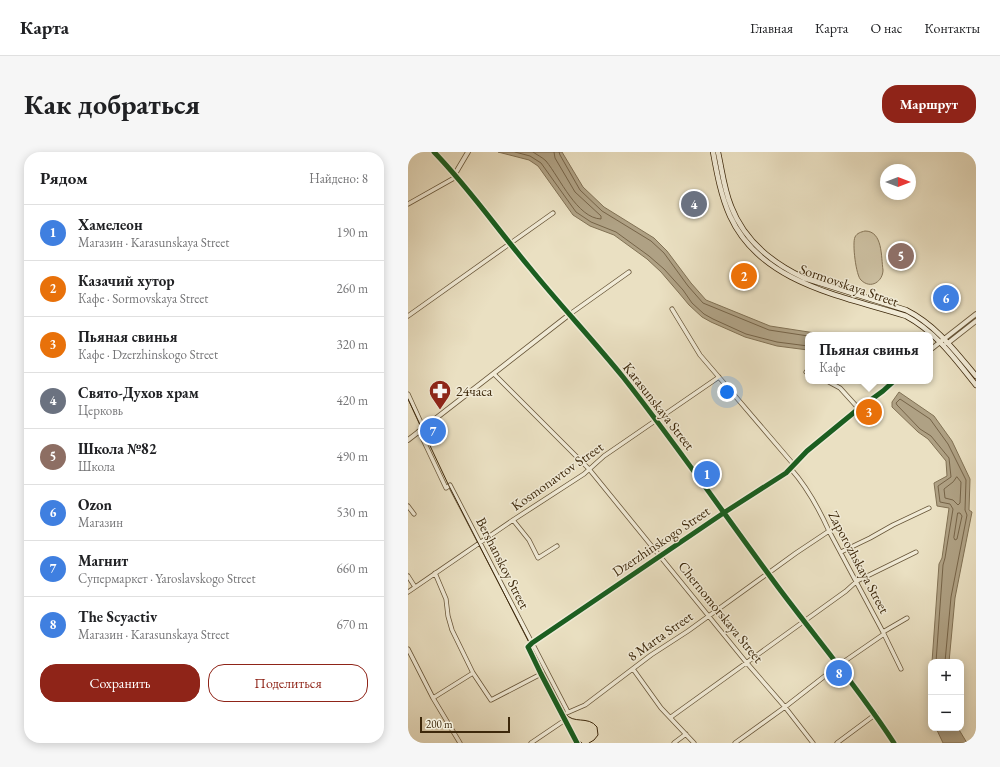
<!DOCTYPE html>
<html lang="ru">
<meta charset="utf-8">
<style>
body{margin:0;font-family:"EB Garamond",serif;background:#f6f6f6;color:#202124}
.controls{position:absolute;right:12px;bottom:12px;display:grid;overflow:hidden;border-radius:8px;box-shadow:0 2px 10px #0003}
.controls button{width:36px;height:36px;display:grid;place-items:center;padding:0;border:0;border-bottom:1px solid #e0e0e0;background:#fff;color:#202124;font:20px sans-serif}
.compass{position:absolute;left:472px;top:12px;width:36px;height:36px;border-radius:50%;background:#fff;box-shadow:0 2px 10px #0003;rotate:90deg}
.scale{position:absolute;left:12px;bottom:10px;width:90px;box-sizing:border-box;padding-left:4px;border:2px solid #3d280b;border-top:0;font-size:11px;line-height:14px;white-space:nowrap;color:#3d280b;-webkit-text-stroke:3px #f1ebd7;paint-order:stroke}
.you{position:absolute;left:319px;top:240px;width:14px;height:14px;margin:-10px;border:3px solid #fff;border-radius:50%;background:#1a73e8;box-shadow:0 0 0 6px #1a73e833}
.badge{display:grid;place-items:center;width:26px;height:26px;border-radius:50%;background:#8f2418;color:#fff;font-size:13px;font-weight:700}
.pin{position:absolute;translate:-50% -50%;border:2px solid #fff;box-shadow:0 1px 4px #0006}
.popup{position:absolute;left:397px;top:180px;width:128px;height:52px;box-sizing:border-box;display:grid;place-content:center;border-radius:8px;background:#fff;filter:drop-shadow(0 1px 3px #0005);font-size:13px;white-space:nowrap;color:#757577}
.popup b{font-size:15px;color:#202124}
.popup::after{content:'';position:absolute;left:50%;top:100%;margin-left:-8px;border:8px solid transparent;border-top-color:#fff}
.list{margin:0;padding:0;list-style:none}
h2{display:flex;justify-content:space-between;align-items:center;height:52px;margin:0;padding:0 16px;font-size:17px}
h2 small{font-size:13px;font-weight:400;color:#757577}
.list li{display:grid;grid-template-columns:26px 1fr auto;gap:12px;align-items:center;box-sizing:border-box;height:56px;padding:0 16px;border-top:1px solid #e0e0e0}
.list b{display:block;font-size:15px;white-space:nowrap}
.list p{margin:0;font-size:13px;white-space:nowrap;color:#757577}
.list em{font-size:13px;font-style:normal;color:#757577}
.actions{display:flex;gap:8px;padding:12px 16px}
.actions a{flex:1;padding:9px 0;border:1px solid #8f2418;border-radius:16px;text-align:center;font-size:14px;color:#8f2418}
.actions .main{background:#8f2418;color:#fff}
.map{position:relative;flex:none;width:568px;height:591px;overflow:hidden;border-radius:16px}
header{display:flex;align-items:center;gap:24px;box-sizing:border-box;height:56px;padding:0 20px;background:#fff;border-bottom:1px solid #e0e0e0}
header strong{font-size:19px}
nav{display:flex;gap:22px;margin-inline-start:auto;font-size:14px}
.intro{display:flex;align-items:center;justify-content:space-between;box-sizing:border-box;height:96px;padding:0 24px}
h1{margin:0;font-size:28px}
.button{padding:10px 18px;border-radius:16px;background:#8f2418;color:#fff;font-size:14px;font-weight:700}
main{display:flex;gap:24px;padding:0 24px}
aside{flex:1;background:#fff;border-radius:16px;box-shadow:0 2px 10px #0003}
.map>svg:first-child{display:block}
.green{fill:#cdc1a3;stroke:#857457}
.water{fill:#afa184;stroke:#817154}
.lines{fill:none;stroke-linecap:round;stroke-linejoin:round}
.shore{stroke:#766448;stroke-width:1}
.minor-casing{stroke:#685639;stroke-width:5}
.tertiary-casing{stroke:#685639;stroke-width:5.5}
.secondary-casing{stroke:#3d280b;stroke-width:6}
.minor{stroke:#f1ebd7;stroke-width:3.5}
.tertiary{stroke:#f1ebd7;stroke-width:4}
.secondary{stroke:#f1ebd7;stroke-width:4.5}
.tram{stroke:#3d280b;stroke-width:1}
.cycleway-casing{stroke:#f1ebd7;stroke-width:8}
.cycleway{stroke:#1b5e20;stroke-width:5}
.labels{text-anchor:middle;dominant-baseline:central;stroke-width:3;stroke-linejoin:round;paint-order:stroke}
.street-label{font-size:14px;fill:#3d280b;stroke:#f1ebd7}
.poi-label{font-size:14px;fill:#3d280b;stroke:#f1ebd7;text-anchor:start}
</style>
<header>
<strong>Карта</strong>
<nav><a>Главная</a><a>Карта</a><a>О нас</a><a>Контакты</a></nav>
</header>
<div class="intro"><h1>Как добраться</h1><a class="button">Маршрут</a></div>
<main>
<aside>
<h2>Рядом<small>Найдено: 8</small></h2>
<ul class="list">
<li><span class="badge" style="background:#3f7fe0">1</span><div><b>Хамелеон</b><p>Магазин · Karasunskaya Street</p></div><em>190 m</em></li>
<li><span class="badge" style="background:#e8710a">2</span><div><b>Казачий хутор</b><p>Кафе · Sormovskaya Street</p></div><em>260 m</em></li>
<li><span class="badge" style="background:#e8710a">3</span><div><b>Пьяная свинья</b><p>Кафе · Dzerzhinskogo Street</p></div><em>320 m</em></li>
<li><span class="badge" style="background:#6b7280">4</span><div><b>Свято-Духов храм</b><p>Церковь</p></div><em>420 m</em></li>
<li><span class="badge" style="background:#8d6e63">5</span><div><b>Школа №82</b><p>Школа</p></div><em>490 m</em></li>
<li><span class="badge" style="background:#3f7fe0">6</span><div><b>Ozon</b><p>Магазин</p></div><em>530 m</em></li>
<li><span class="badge" style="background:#3f7fe0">7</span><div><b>Магнит</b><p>Супермаркет · Yaroslavskogo Street</p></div><em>660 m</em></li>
<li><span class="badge" style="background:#3f7fe0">8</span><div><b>The Scyactiv</b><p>Магазин · Karasunskaya Street</p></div><em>670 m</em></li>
</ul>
<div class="actions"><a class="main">Сохранить</a><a>Поделиться</a></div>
</aside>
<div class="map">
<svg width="568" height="591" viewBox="0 0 568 591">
<rect width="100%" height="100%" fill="#eae0c2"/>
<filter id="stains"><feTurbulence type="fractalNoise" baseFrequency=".005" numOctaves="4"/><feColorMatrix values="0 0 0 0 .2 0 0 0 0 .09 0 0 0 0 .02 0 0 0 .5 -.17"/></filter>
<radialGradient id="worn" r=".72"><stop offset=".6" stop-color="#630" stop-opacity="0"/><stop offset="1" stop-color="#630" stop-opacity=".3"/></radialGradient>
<path class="green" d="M457 79C475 79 473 105 475 118 475 129 463 138 453 128 448 124 444 91 447 85 449 81 453 80 457 79Z"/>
<path class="water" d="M90 0H154L175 35 196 55 246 86 259 99 283 131 298 148 362 174 420 183H400V198L369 194 337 185 303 170 294 165 281 153 271 141 253 120 239 107 206 83 182 74 165 63 130 14 121 8Z
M491 240 526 264 544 289 562 327 561 358 564 360 547 446 541 510H524L531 412 534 406 541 356 529 354 526 331 539 324 538 309 520 287 510 280 484 255V250Z
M528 576H550L559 591H535Z"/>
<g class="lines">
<path class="shore" d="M107 0 122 4 133 11 168 60 183 70 208 80 241 104 256 117 275 138 284 151 296 162 305 167 338 182 369 190 400 194
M125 0C129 3 134 5 138 9 152 26 169 66 193 67V64L167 40 147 6 146 0
M151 0 152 3 172 38 194 59 243 89 256 101 280 134 295 151 361 178 400 184
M549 325 553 330 552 351 550 353 545 348 537 346 536 337 545 330Z
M550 361H552L554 364 549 387 547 388 546 386Z
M528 510 535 413 537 406 545 357 542 352 532 350 530 334 543 325 541 306 523 284 512 277 489 253 488 251 492 247 522 267 540 292 558 328 557 358 559 363 543 445 537 510"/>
<g class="minor-casing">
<path id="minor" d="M0 52 48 25
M264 157 292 203 386 313
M162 162 221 120
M0 164 145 61
M398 220 400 221
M86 222 181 317 338 510 377 555 405 591
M419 229 432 236 451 257
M0 242 15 275
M11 279 38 336 42 333 160 560
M383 317C399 335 411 357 421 379L475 480 493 517
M0 354 6 362
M105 368 121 388 130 406 149 394
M433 400 462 386 485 373 521 356
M27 421 38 447 40 464 44 478 65 521 83 548 133 522
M0 424 7 435
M0 440 105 368 176 322 196 304 311 225
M475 480 499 466
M0 497 25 546 52 591
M225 517 253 556 286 591
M25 546 65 521
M154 563 177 553 243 503 280 479 388 401 421 379
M263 565 438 439 449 429 508 400
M123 591 157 568
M169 591 133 522 120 495 124 491 317 360
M266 591 278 582
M327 591 377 555 431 513 476 482
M429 591 468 562"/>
</g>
<g class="tertiary-casing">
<path id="tertiary" d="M26 0C61 36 90 78 122 116 152 153 185 188 215 225 268 292 316 362 367 431 407 485 450 535 486 591
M47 22 60 0
M538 191H540L568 169
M522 198 568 162
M0 288 162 162
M317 360 378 321 399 299 449 258 475 239 486 229"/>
</g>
<g class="secondary-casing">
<path id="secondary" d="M305 0C309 22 313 44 322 64 353 132 435 144 498 164 528 180 547 207 568 233
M310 0C314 18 316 37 323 54 336 88 364 111 396 126L498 158C528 173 547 199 568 224"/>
</g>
<use href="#minor" class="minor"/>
<use href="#tertiary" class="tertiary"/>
<use href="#secondary" class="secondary"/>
<path class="tram" d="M0 247 41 334 157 561C165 573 180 563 189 575L190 583 186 588 181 591
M156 563 169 587 174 591"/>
<g class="cycleway-casing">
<path id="cycleway" d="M26 0C61 36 90 78 122 116 152 153 185 188 215 225 268 292 316 362 367 431 407 485 450 535 486 591
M169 591 133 522 120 495 124 491 317 360 378 321 399 299 449 258 475 239 486 229"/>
</g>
<use href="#cycleway" class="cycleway"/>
</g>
<defs>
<g id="pharmacy-pin" transform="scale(1.15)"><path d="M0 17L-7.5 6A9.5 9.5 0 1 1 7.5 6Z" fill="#8f2418" stroke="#f1ebd7"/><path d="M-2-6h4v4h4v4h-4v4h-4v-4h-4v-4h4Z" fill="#fff"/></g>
</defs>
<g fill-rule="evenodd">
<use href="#pharmacy-pin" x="32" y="239"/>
</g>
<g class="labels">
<g class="street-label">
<text transform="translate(441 133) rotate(19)">Sormovskaya Street</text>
<text transform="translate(251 254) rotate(52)">Karasunskaya Street</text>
<text transform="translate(149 324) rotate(-35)">Kosmonavtov Street</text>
<text transform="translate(253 389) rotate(-34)">Dzerzhinskogo Street</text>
<text transform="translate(451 410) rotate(62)">Zaporozhskaya Street</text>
<text transform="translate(95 411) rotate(63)">Bershanskoy Street</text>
<text transform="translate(313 460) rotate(51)">Chernomorskaya Street</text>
<text transform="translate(252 484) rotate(-35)">8 Marta Street</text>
</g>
<g class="poi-label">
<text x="48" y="239">24часа</text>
</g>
</g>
<rect width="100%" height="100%" filter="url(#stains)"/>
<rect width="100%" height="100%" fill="url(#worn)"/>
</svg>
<div class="controls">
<button>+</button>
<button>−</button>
</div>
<svg class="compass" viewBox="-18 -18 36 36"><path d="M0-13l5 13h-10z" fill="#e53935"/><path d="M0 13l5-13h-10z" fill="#757577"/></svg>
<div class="scale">200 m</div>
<div class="you"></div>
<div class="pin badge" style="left:299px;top:322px;background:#3f7fe0">1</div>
<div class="pin badge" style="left:336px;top:124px;background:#e8710a">2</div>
<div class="pin badge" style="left:461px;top:260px;background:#e8710a">3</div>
<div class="popup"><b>Пьяная свинья</b>Кафе</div>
<div class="pin badge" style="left:286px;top:52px;background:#6b7280">4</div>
<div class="pin badge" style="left:493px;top:104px;background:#8d6e63">5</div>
<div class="pin badge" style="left:538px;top:146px;background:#3f7fe0">6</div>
<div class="pin badge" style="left:25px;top:279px;background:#3f7fe0">7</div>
<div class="pin badge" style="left:431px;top:521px;background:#3f7fe0">8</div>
</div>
</main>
